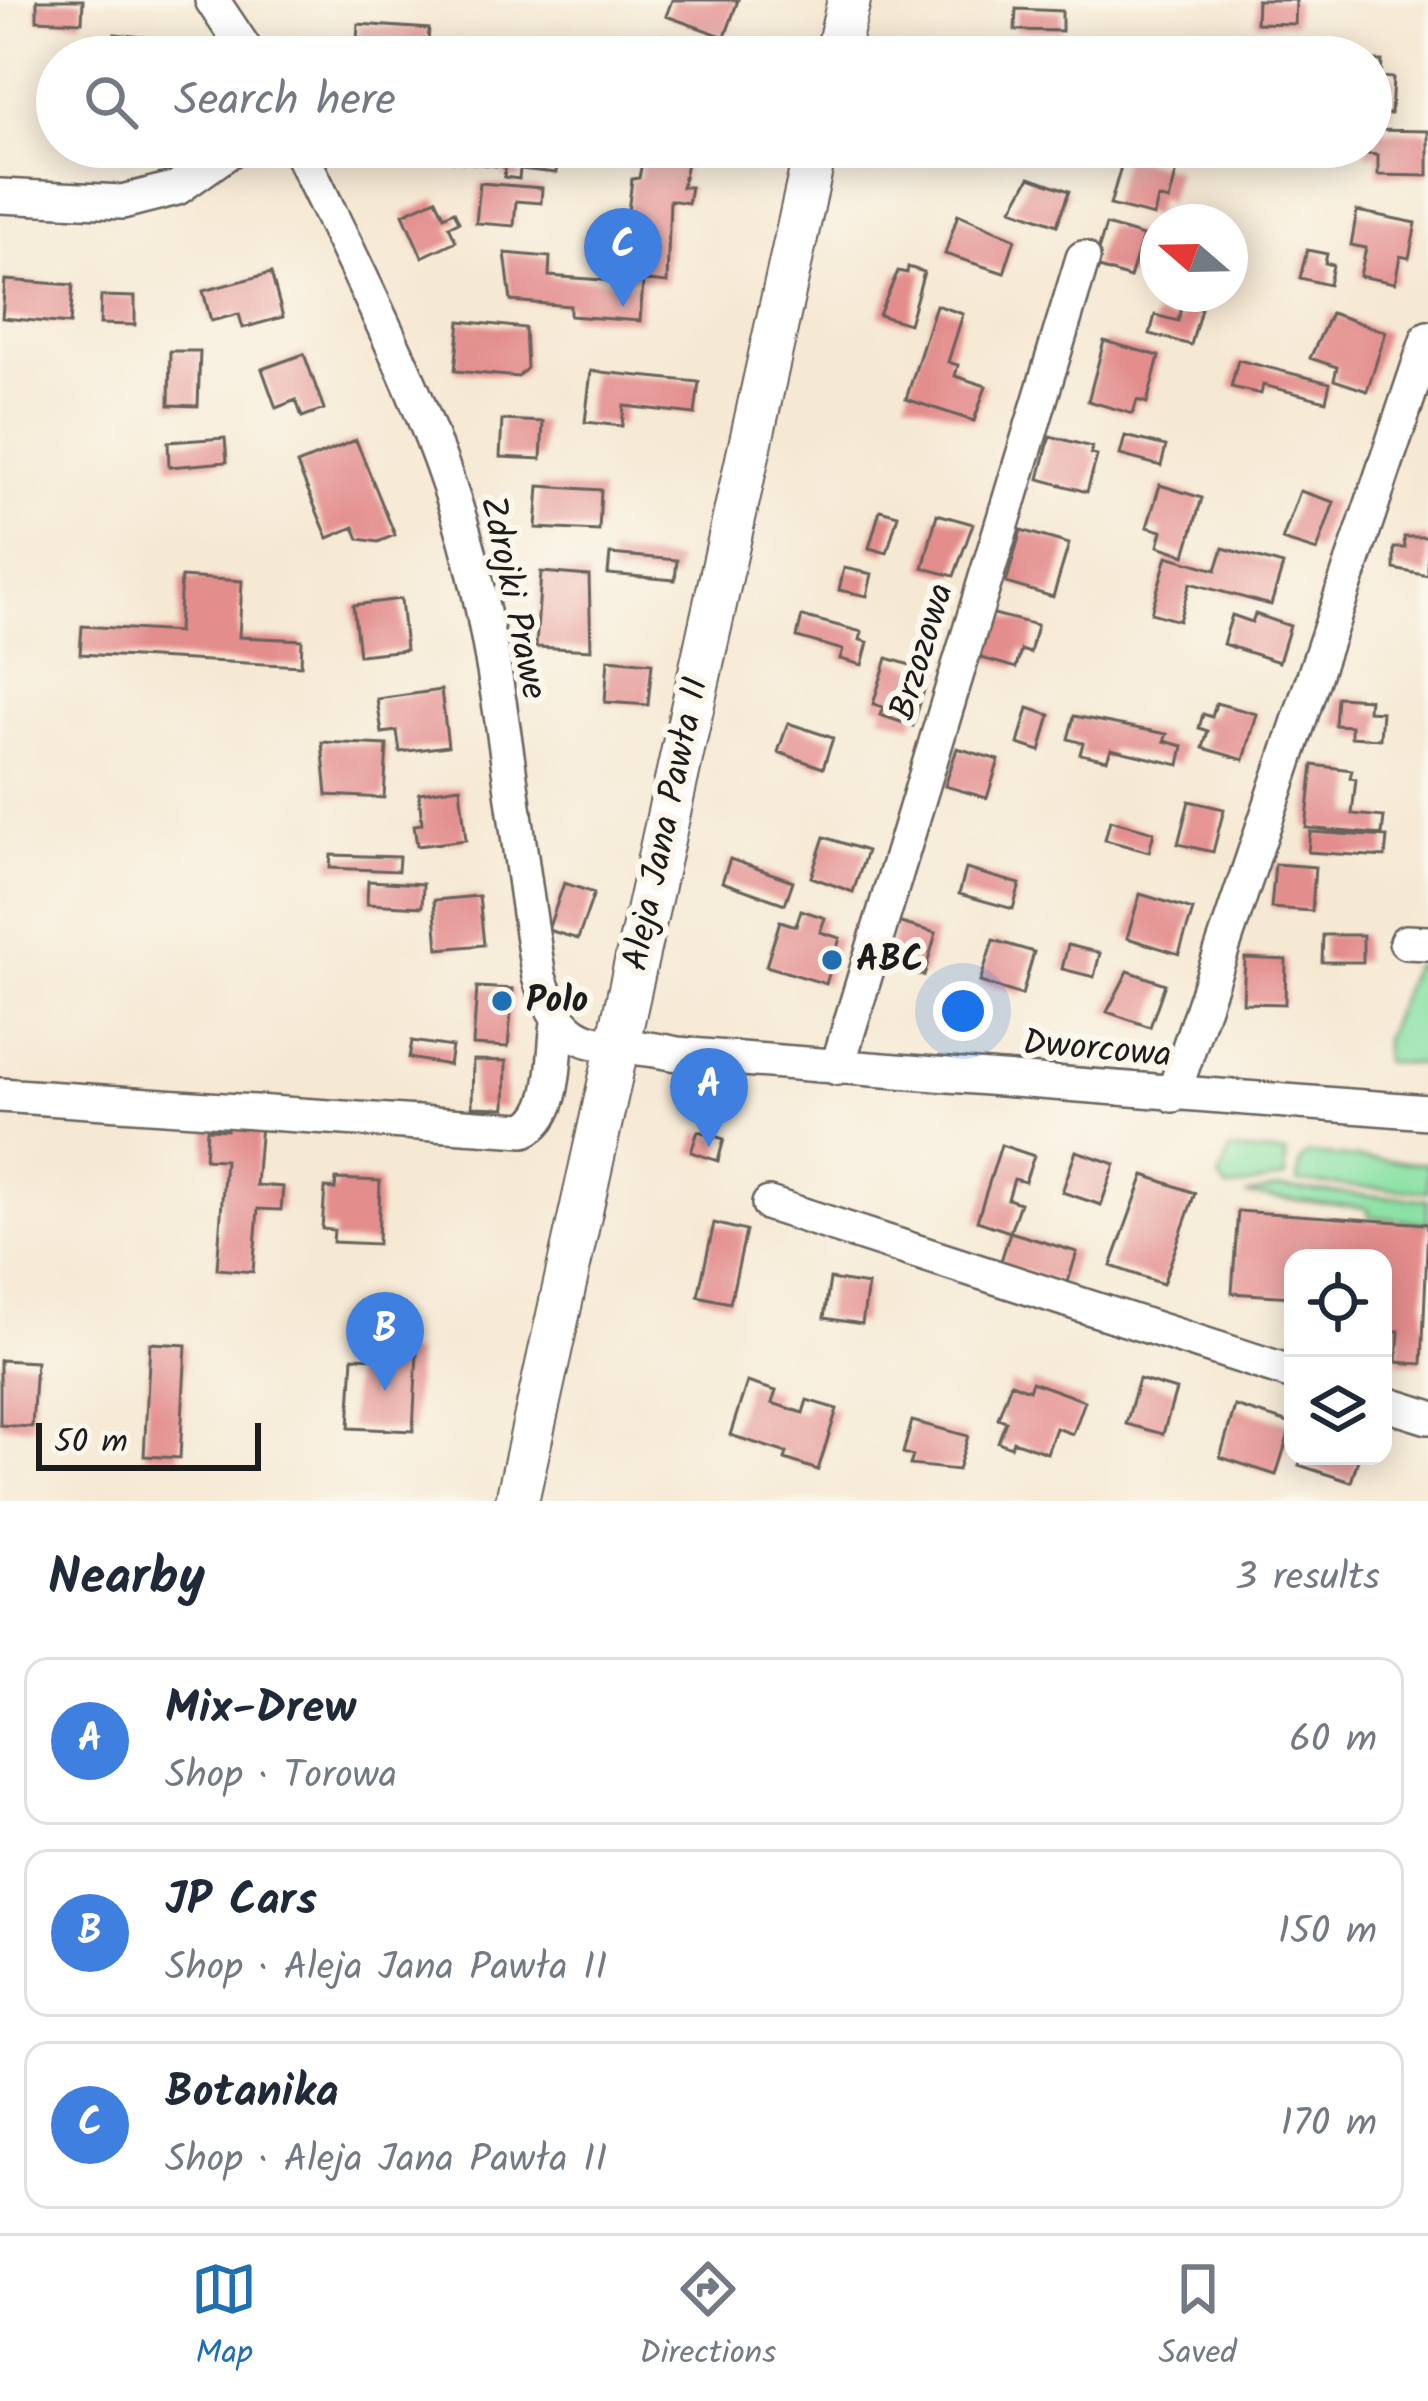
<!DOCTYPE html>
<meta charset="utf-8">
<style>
body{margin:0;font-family:Kalam,sans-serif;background:#f2f2f3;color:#1f2937}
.controls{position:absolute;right:36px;bottom:36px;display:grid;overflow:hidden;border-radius:24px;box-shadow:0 6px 30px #0003}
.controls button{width:108px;height:108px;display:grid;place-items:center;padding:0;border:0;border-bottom:3px solid #e0e1e3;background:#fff;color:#1f2937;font:60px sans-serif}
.compass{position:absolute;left:1140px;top:204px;width:108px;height:108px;border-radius:50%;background:#fff;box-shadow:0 6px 30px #0003;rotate:290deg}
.scale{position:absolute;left:36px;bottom:30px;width:225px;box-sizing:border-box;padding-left:12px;border:6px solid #1c1c1c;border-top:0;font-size:33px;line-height:42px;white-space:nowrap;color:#1c1c1c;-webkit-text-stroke:9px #fbf7ec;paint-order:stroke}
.you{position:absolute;left:963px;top:1011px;width:42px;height:42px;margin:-30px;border:9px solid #fff;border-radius:50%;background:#1a73e8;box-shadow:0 0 0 18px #1a73e833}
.badge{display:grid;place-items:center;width:78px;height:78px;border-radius:50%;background:#1f6fb2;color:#fff;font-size:39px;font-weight:700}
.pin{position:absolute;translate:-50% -99px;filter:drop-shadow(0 3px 6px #0008)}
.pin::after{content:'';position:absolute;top:63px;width:42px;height:36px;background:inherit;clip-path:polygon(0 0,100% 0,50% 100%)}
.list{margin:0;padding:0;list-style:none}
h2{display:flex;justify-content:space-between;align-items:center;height:156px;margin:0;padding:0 48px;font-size:51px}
h2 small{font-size:39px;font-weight:400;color:#747a83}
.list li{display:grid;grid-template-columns:78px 1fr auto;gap:36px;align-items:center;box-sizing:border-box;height:168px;margin:0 24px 24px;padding:0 24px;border:3px solid #e0e1e3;border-radius:24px}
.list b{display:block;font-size:45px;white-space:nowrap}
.list p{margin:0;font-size:39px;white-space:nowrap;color:#747a83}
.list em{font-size:39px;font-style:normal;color:#747a83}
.icon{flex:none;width:66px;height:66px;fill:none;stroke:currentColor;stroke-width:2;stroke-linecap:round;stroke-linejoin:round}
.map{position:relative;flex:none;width:1428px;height:1501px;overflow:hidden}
.search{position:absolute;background:#fff;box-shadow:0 6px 30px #0003;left:36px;right:36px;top:36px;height:132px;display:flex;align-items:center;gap:30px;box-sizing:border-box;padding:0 42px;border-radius:66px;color:#747a83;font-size:45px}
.sheet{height:732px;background:#fff}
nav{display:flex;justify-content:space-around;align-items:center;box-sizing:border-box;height:168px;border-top:3px solid #e0e1e3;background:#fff;font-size:33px;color:#747a83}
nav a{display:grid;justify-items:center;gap:6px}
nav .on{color:#1f6fb2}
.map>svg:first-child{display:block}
.green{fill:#8ae1a5;stroke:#537e60;stroke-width:3}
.building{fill:#e38d8d}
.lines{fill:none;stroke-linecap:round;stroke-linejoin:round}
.minor-casing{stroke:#68645c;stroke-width:38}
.major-casing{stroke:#68645c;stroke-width:46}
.minor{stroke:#fff;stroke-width:33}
.major{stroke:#fff;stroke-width:42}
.poi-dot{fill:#1f6fb2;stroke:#fbf7ec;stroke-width:4.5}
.labels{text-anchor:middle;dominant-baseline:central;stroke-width:12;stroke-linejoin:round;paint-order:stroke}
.street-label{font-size:36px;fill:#1c1c1c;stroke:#fbf7ec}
.poi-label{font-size:36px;font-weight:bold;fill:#1c1c1c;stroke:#fbf7ec;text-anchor:start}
</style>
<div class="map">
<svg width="1428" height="1501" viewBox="0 0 1428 1501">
<rect width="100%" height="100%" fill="#fbf7ec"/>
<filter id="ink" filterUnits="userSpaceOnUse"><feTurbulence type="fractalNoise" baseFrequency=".00833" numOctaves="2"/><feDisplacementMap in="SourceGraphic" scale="24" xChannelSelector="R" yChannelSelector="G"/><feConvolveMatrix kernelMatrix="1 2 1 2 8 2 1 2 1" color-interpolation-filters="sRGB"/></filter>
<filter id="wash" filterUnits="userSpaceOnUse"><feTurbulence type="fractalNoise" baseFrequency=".004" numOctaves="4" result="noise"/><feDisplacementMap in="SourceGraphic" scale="48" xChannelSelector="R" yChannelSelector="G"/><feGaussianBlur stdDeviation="2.7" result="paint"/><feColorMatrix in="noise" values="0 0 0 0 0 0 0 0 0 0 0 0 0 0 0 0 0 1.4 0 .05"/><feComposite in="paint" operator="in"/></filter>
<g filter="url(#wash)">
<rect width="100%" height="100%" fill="#f6e9d4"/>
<path class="green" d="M1428 965V1065L1384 1062V1039L1413 966Z
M1230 1150 1286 1154 1285 1178 1227 1189 1219 1178Z
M1308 1154 1428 1164V1192L1297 1182 1300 1161Z
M1277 1188 1428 1200V1223L1369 1216 1367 1208 1245 1195Z"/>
<g id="blocks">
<path class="building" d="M37 0H83L82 22 37 20Z
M672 0H738L725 37 666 16Z
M1257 0H1296L1295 24 1256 23Z
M1016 9 1062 11V31L1015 30Z
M358 24 429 29 427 57H356Z
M115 34 143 37 142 57 113 55Z
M664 35 719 53 717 57H657Z
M1088 38 1147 44 1145 57H1086Z
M1371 61H1382L1381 77 1393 78 1391 114 1371 113Z
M1371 130 1428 131V176L1378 175V155L1365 154Z
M118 147H145L146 156 120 159Z
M436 147 558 150 556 173 520 169 519 179 504 177 505 167 435 159Z
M645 147 690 148 682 187H691L688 203 670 200 667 283 620 278 632 179 639 178Z
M1124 156 1177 170 1169 201 1158 198 1154 216 1110 205Z
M1030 177 1069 191 1057 225 1012 209Z
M480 183 542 188 541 203 516 201 514 226 476 223Z
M436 199 444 216 454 211 459 222 449 226 456 241 422 257 403 214Z
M1357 211 1416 223 1409 258 1400 256 1395 283 1360 276 1366 248 1351 245Z
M958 214 1015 239 1004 273 945 254Z
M1106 225 1143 236 1130 278 1093 266Z
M1307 250 1327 254 1325 263 1333 265 1329 285 1300 278Z
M505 253 550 257 549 276 643 283 640 321 570 316V306L511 301Z
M908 267 924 272 909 324 879 315 898 271 907 273Z
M271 273 283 317 243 328 239 314 211 321 203 291Z
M5 280 73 285 70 324 2 318Z
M101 296 135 297V325L100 324Z
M1182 304 1201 309 1191 345 1150 334 1155 315 1178 321Z
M936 305 963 314 948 362 958 365 955 376 986 386 974 421 906 399Z
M1331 313 1386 332 1367 391 1334 380 1337 367 1310 358Z
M460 321 525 328 527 368 518 377 455 371Z
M1104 341 1159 356 1147 403 1137 400 1133 414 1088 401Z
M170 351H200L198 406 169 405Z
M304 354 324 409 302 417 296 400 276 408 262 369Z
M1238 360 1330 383 1326 401 1263 385 1261 394 1231 387Z
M591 371 699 382 695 414 624 406 622 426 585 422Z
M502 420 543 422 541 459 500 457Z
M1050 436 1092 447 1091 454 1097 456 1087 492 1039 479Z
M1125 436 1166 446 1161 466 1120 455Z
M225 438 227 462 169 467 168 442Z
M356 440 395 535 378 542 359 539 354 527 328 538 297 464Z
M1160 485 1202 498 1185 555 1158 546 1162 531 1147 527Z
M539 486 601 490 599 531 536 528Z
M1300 491 1334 502 1317 551 1282 540Z
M880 510 898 515 887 553 869 548Z
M937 514 973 524 954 576 923 568Z
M1021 530 1069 544 1053 597 1006 583Z
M1404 537H1428V576L1394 569V548H1405Z
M1223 548 1283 565 1271 605 1190 583 1179 621 1151 613 1167 556 1216 570Z
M610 554 677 560 675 580 608 574Z
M844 568 872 574 867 596 839 590Z
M541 572 589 576 591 650 536 647Z
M181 577 242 581 239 637 302 640 301 666 80 654 82 626 178 632Z
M401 599 406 650 359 655 353 605Z
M990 613 1037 625 1030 653 1021 650 1016 668 978 657Z
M1255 614 1290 626 1279 662 1223 644 1232 615 1252 622Z
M802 616 862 632 860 640 868 642 862 665 840 659 843 650 797 637Z
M887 658 930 671 913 726 880 715 883 707 873 704Z
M608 659 652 663 648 705 605 702Z
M441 690 448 746 400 752 397 731 382 733 377 699Z
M1337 697 1369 699 1368 711 1382 712 1380 739 1351 737V726L1335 725Z
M1216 703 1257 714 1244 760 1203 748 1208 731 1199 728 1203 714 1212 717Z
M1028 708 1050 715 1040 751 1018 744Z
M1074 716 1167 734 1164 741 1183 746 1179 765 1111 749 1107 760 1080 754 1083 743 1068 739Z
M788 723 833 738 823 768 778 752Z
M322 742 387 745 384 798 327 795Z
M957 748 999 760 987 798 945 786Z
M1313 765 1352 770 1350 778 1356 779 1352 814 1384 817 1382 835 1306 828Z
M460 787 466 840 417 846 414 825 422 824 419 793Z
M1189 801 1224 809 1213 852 1178 844Z
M1110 820 1154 832 1149 852 1105 840Z
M1310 832 1387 837 1385 857 1308 852Z
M824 837 867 851 853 892 811 877Z
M331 855 399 857 398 871 330 868Z
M730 859 793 881 785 904 722 882Z
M1275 864 1315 867 1312 911 1271 908Z
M966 869 1020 884 1013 909 959 894Z
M368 881 423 884 422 907 367 904Z
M564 883 594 893 578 939 548 930Z
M1140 894 1193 910 1179 954 1127 938Z
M479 896 484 945 438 949 434 900Z
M801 910 825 918 820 932 840 938 826 984 766 966 780 921 796 926Z
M897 922 936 933 924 976 885 965Z
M1323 935H1363V962H1322Z
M993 940 1034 952 1022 995 980 982Z
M1068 945 1100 953 1094 977 1062 969Z
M1245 958 1286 960 1285 1004 1243 1003Z
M1128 971 1165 984 1150 1027 1107 1012Z
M477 987 513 989 508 1047 473 1045Z
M412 1041 452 1047 449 1065 409 1058Z
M473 1060 506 1061 505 1108 472 1107Z
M228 1122 261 1124 256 1185 283 1187 281 1210 258 1209 253 1272 217 1269 225 1160 205 1159 207 1129 227 1130Z
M698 1131 724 1139 718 1161 691 1152Z
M1001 1145 1034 1156 1025 1182 1014 1179 1008 1199 1020 1203 1010 1232 977 1221Z
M1076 1151 1115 1164 1101 1205 1062 1192Z
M1144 1175 1195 1193 1163 1284 1111 1266Z
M336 1179 380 1181 378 1244 333 1242 334 1230 322 1229 325 1188 335 1189Z
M1238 1211 1428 1224 1422 1364 1397 1362 1399 1331 1383 1330V1258H1293V1297L1232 1293Z
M714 1223 746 1231 730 1303 698 1296Z
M1010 1232 1077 1252 1067 1285 1000 1264Z
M830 1279 868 1285 862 1324 824 1318Z
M150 1343 186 1345 180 1458 144 1456Z
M380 1351 417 1353 413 1431 349 1428 353 1357 379 1358Z
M0 1360 36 1362 32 1427 0 1425Z
M1139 1379 1176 1390 1163 1434 1126 1424Z
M747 1382 776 1391 772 1403 803 1413 807 1400 837 1409 818 1470 785 1459 787 1453 730 1435Z
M1032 1382 1085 1401 1073 1434 1056 1428 1047 1453 1013 1441 1011 1447 998 1442 1006 1421 998 1418 1011 1383 1029 1390Z
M1235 1406 1292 1424 1276 1475 1220 1457Z
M912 1421 968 1436 958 1470 910 1465 913 1456 903 1453Z
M1303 1456H1359L1351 1482 1299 1465Z"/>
</g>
</g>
<g filter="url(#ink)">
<use href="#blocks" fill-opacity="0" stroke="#68645c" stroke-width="3"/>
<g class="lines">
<g class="minor-casing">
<path id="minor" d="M212 0 250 57
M298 147C366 290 443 431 478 588 506 715 517 848 539 977 568 1063 603 1037 677 1054L1428 1112
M0 196 122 202 177 188 235 147
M1406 942 1428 943
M837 1068 1083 258
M0 1095 524 1130C558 1115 553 1056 558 1023
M1173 1095 1428 338
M769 1204 1293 1373
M1383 1403 1428 1417"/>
</g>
<g class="major-casing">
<path id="major" d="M836 57 849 0
M517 1501 816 147"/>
</g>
<use href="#minor" class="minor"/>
<use href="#major" class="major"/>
</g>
</g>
<g class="poi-dot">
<circle cx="832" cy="960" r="12"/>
<circle cx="502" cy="1001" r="12"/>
</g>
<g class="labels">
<g class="street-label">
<text transform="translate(512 598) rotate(78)">Zdrojki Prawe</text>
<text transform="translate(923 652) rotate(-73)">Brzozowa</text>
<text transform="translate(667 824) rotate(-78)">Aleja Jana Pawła II</text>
<text transform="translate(1097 1050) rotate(5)">Dworcowa</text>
</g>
<g class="poi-label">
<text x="856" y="960">ABC</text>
<text x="526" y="1001">Polo</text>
</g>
</g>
</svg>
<div class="controls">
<button><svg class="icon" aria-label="locate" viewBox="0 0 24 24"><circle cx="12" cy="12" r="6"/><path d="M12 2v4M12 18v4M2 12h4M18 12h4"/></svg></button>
<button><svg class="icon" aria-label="layers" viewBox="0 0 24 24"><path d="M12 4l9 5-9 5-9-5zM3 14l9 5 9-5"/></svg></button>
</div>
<svg class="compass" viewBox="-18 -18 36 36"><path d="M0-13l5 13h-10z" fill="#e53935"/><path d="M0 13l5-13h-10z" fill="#747a83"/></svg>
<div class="scale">50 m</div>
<div class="you"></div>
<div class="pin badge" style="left:709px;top:1147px;background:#3f7fe0">A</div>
<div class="pin badge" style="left:385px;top:1391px;background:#3f7fe0">B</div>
<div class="pin badge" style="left:623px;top:307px;background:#3f7fe0">C</div>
<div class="search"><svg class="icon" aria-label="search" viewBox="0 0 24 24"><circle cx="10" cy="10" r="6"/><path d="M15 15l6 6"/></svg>Search here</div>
</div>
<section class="sheet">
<h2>Nearby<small>3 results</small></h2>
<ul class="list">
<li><span class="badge" style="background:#3f7fe0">A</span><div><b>Mix-Drew</b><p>Shop · Torowa</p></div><em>60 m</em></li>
<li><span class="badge" style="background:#3f7fe0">B</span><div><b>JP Cars</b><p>Shop · Aleja Jana Pawła II</p></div><em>150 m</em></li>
<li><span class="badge" style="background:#3f7fe0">C</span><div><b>Botanika</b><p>Shop · Aleja Jana Pawła II</p></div><em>170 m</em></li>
</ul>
</section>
<nav>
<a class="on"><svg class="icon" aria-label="map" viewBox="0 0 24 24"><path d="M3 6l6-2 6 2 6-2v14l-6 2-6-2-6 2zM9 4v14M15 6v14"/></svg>Map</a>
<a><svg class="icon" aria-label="directions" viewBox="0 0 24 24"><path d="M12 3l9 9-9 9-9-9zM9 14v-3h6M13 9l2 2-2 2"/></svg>Directions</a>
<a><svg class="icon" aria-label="saved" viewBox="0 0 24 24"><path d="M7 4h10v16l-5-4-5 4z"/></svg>Saved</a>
</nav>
